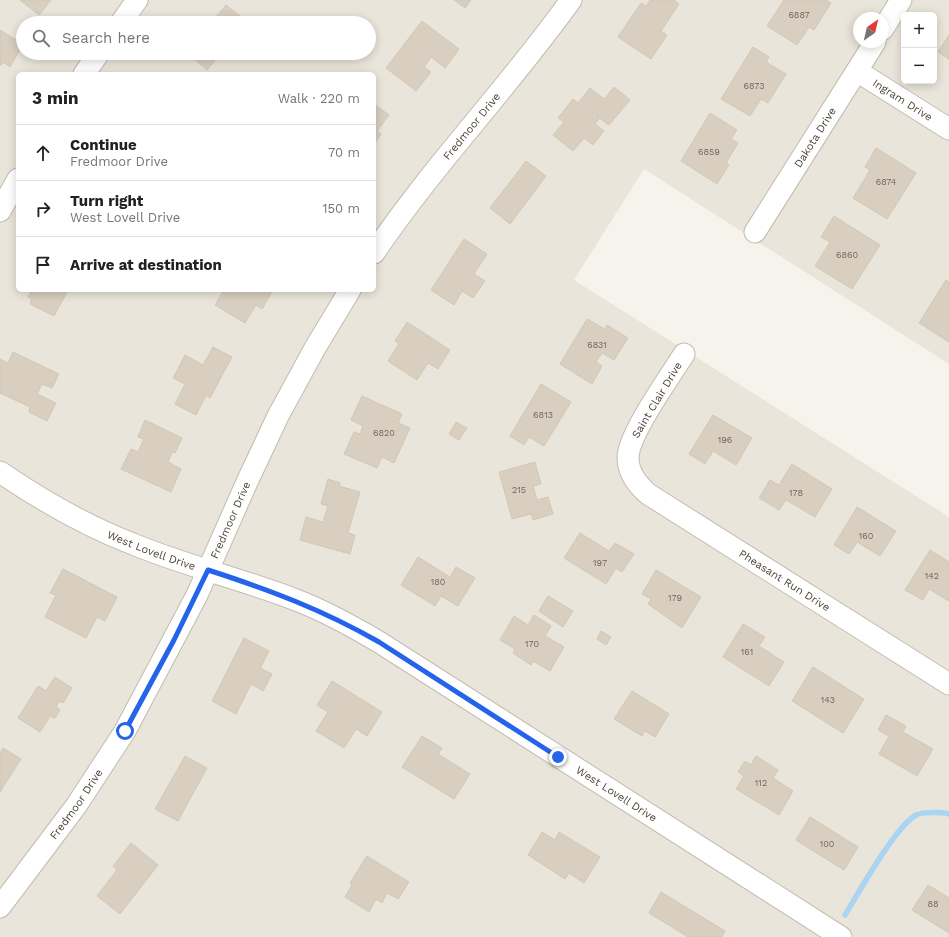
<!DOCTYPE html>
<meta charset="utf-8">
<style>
body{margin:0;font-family:"Work Sans",sans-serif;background:#f6f6f6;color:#202124}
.controls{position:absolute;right:12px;top:12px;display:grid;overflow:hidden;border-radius:6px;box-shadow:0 2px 10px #0003}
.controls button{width:36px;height:36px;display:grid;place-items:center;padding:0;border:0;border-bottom:1px solid #e0e0e0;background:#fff;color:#202124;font:20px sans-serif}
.compass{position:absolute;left:853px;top:12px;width:36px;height:36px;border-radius:50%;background:#fff;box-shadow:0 2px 10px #0003;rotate:34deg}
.stop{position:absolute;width:12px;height:12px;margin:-9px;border:3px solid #2563eb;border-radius:50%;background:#fff}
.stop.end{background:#2563eb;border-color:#fff;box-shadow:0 1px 4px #0008}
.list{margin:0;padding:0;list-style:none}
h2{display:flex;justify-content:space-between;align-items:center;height:52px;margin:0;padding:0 16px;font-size:17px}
h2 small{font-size:13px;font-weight:400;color:#757577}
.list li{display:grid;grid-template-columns:26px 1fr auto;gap:12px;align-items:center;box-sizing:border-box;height:56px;padding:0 16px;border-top:1px solid #e0e0e0}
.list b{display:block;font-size:15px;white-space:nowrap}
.list p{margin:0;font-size:13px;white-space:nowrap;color:#757577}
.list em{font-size:13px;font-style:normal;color:#757577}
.icon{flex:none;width:22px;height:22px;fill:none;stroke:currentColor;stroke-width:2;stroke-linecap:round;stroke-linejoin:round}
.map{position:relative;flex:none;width:949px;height:937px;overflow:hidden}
.search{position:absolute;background:#fff;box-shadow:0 2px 10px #0003;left:16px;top:16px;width:360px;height:44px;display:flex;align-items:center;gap:10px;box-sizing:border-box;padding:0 14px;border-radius:22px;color:#757577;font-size:15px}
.panel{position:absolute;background:#fff;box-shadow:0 2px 10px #0003;left:16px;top:72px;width:360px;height:220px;border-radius:6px}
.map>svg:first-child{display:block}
.residential{fill:#eae5da;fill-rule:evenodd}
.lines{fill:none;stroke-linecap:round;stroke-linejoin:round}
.stream{stroke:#a9d4f2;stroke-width:5.5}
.building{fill:#d8cfc1;stroke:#d3c7b4}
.street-casing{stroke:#c2bbae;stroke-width:23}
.street{stroke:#fff;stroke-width:21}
.route{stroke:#2563eb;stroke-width:5}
.labels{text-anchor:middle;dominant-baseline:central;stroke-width:3;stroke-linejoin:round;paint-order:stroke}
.number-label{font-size:9px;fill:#6e675b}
.street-label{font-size:11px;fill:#4b4439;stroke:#fff}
</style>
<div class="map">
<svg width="949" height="937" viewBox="0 0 949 937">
<rect width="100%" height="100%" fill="#f6f3ec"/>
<path class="residential" d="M0 0H949V364L644 169 574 280 949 517V937H0ZM904 15H934V81H904ZM859 18H883V42H859ZM23 23H369V53H23ZM18 74H374V290H18Z"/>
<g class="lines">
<path class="stream" d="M845 915C859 892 895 827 916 815 921 812 943 812 949 814"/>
</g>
<path class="building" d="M20 0H51L39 15Z
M454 0H471L465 8Z
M650 0H674L679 4 661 31 667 35 651 59 618 37 641 3 646 6Z
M784 0H826L831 3 814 30 809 27 797 45 767 26Z
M226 5 246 21 245 23H211Z
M422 21 459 49 445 68 431 57 424 67 431 72 416 91 386 68Z
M0 30 23 44 10 67 3 62 0 66Z
M949 35V59L938 52Z
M753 47 769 57 766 62 786 74 768 103 761 99 750 116 721 99Z
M187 53H221L207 70Z
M614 87 630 100 609 125 597 116 599 119 595 124 604 131 593 145 584 138 573 151 553 135 564 122 558 118 573 99 578 103 590 88 604 99Z
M374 104 389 115 377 131 381 134 374 144Z
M710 113 737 130 731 139 738 143 726 163 729 165 717 184 681 161Z
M876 148 916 173 887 219 853 198 870 170 865 167Z
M526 161 546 176 510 224 490 208Z
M834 216 880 245 852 289 815 266 830 242 821 237Z
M464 239 487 254 474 274 485 281 473 298 462 291 454 305 431 290Z
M946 280 949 282V342L919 323Z
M32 290H68L54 316 30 304 32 299 28 297Z
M224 290H273L262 309 256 305 245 323 215 305Z
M587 319 605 329 607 325 628 338 614 360 602 353 596 362 602 366 592 384 560 364Z
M407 322 450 350 438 369 428 363 417 380 388 361 399 344 395 341Z
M213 347 232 357 210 398 206 395 196 415 175 404 185 384 173 378 185 355 203 365Z
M13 352 59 374 52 388 42 384 37 394 56 403 47 421 29 412 30 407 0 393V359L8 363Z
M541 384 571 402 544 446 529 437 524 445 510 436Z
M362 396 402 414 398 423 410 428 394 463 382 457 377 468 344 454 354 432 360 434 363 426 351 420Z
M713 415 752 438 736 465 713 451 705 464 689 454Z
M145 420 182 438 175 453 172 452 168 462 181 469 171 492 121 469 131 449 138 452 144 439 138 437Z
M456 422 467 428 459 440 449 434Z
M535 462 541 484 533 486 537 500 548 497 553 514 533 520 531 514 512 519 499 472Z
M792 464 832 489 815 517 786 500 779 510 759 498 770 480 779 485Z
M328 479 340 483 339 486 360 492 348 533 355 535 350 554 300 540 306 517 323 522 328 506 321 504Z
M857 507 896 531 880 556 857 542 849 554 834 545Z
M580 533 609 551 615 543 634 554 622 572 616 568 606 584 564 558Z
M930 550 949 562V601L929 589 923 600 905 590Z
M418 557 450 577 456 567 475 578 458 606 441 596 435 606 401 585Z
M63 569 117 597 105 621 97 617 86 638 45 617 56 595 50 593Z
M656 570 701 597 682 628 648 604 651 599 642 594Z
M548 596 573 611 563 627 539 611Z
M534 615 551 626 545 636 564 647 550 671 533 661 531 665 513 653 515 649 500 640 514 616 528 625Z
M743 624 765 637 759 646 784 662 769 686 723 657Z
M601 631 611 637 606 645 597 639Z
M244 638 269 651 260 668 272 674 263 691 251 684 236 714 212 701Z
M813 667 864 699 843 733 792 701Z
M55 677 72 688 63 703 59 701 56 707 60 710 55 718 50 716 40 732 18 718 38 686 46 691Z
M332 681 382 712 367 736 356 729 344 748 316 731 328 712 317 705Z
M632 691 669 714 655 737 645 731 642 736 614 719Z
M886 715 906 726 903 732 933 749 917 776 879 754 889 736 878 730Z
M422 736 442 748 438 754 470 774 454 799 402 767Z
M3 748 21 759 0 792V753Z
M185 756 207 768 178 821 155 809Z
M756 756 778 770 773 778 793 791 779 815 736 789 744 776 738 772 745 761 751 765Z
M810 817 858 847 844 870 796 840Z
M542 832 555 840 559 832 600 857 584 883 569 873 565 879 528 855Z
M131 843 158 865 120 914 97 896 117 870 113 866Z
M367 856 409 882 398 899 387 893 382 903 376 899 369 912 345 897 352 885 350 883Z
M928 885 949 898V933L912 910Z
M661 892 725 931 722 937H688L649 913Z"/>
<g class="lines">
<g class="street-casing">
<g id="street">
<path d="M121 23 137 0"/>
<path d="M883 29 901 0"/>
<path id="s1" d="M857 71 949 129"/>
<path d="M84 74 99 53"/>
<path d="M0 211 18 179"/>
<path id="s2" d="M755 232 875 42"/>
<path id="s3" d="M374 253C434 164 509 87 571 0"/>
<path id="s4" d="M684 354C670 377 629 433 628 457 628 473 637 484 648 494L949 684"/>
<path id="s5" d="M0 472C41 500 86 526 133 544 186 566 242 579 296 600 325 611 352 626 379 642L841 937"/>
<path id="s6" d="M0 907 76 806 125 731 197 595 247 482 278 416 315 348 350 290"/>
</g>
</g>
<use href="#street" class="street"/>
</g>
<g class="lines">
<path class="route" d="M125 731 174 640 208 570C270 590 323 610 379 642L558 757"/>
</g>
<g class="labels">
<g class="number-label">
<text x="799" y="15">6887</text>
<text x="754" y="86">6873</text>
<text x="709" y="152">6859</text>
<text x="886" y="182">6874</text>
<text x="847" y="255">6860</text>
<text x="597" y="345">6831</text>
<text x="543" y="415">6813</text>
<text x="384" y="433">6820</text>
<text x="725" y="440">196</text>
<text x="519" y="490">215</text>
<text x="796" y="493">178</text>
<text x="866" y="536">160</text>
<text x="600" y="563">197</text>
<text x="932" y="576">142</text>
<text x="438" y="582">180</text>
<text x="675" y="598">179</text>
<text x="532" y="644">170</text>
<text x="747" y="652">161</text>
<text x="828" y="700">143</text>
<text x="761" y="783">112</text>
<text x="827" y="844">100</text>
<text x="933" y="904">88</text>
</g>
<g class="street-label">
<text stroke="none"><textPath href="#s1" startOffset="54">Ingram Drive</textPath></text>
<text stroke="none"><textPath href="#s3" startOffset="160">Fredmoor Drive</textPath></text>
<text stroke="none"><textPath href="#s2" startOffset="112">Dakota Drive</textPath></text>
<text transform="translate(657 400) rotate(-59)">Saint Clair Drive</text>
<text stroke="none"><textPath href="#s6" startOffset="452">Fredmoor Drive</textPath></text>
<text stroke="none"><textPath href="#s5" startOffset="171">West Lovell Drive</textPath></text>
<text stroke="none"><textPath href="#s4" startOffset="323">Pheasant Run Drive</textPath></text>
<text stroke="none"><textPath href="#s5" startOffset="699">West Lovell Drive</textPath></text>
<text stroke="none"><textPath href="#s6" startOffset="128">Fredmoor Drive</textPath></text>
</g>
</g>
</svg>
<div class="controls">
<button>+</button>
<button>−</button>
</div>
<svg class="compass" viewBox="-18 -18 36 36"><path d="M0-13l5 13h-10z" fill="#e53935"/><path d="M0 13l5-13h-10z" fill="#757577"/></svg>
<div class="stop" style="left:125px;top:731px"></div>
<div class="stop end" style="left:558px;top:757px"></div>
<div class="search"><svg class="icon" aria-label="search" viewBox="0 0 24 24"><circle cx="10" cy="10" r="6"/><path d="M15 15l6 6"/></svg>Search here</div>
<section class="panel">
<h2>3 min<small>Walk · 220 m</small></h2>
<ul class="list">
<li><svg class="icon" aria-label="ahead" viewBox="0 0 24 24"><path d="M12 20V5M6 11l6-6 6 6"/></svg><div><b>Continue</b><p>Fredmoor Drive</p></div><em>70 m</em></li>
<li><svg class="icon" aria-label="right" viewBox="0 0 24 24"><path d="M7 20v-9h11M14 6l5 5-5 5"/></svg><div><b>Turn right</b><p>West Lovell Drive</p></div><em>150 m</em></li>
<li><svg class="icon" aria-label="arrive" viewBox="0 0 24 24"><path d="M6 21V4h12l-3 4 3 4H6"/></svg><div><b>Arrive at destination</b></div></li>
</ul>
</section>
</div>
